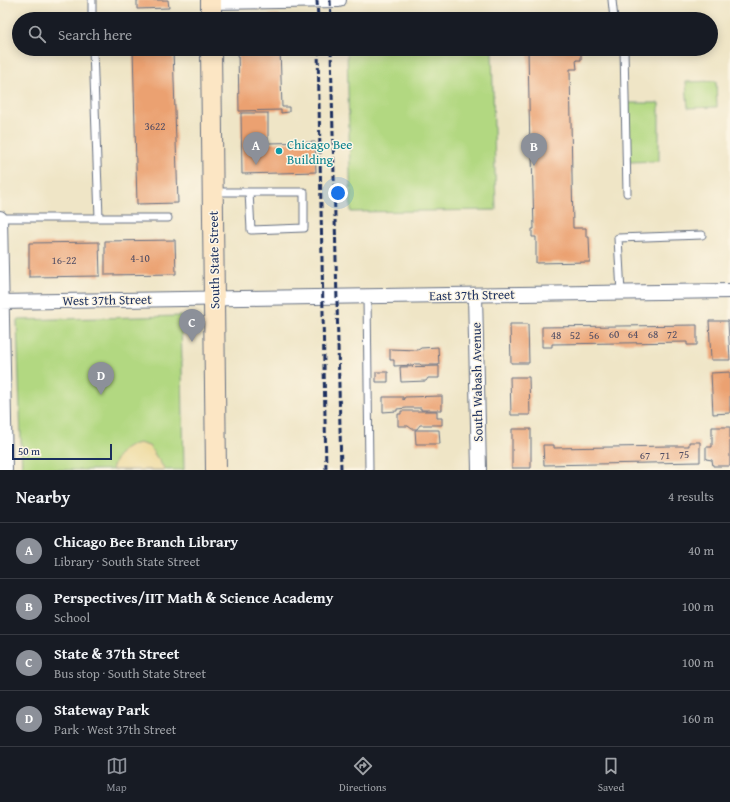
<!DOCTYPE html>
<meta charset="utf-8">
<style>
body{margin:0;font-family:"Gentium Book Plus",serif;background:#20242c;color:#f1f3f6}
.scale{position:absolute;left:12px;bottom:10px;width:100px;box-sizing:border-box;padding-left:4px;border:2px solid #1b2f5e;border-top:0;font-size:11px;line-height:14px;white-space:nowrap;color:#1b2f5e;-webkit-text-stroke:3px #fcf5e5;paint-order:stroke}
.you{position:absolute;left:338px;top:193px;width:14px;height:14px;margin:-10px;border:3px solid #fff;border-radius:50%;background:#1a73e8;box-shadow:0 0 0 6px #1a73e833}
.badge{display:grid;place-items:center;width:26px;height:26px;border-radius:50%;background:#8c9099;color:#fff;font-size:13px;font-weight:700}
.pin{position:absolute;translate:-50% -33px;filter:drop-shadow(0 1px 2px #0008)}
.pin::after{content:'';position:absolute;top:21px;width:14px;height:12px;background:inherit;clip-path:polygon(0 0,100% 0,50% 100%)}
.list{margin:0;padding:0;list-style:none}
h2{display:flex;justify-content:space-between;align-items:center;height:52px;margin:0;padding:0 16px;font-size:17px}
h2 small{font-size:13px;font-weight:400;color:#9ea1a6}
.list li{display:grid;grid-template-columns:26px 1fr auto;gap:12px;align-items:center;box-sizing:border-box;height:56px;padding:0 16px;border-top:1px solid #363941}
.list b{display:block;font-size:15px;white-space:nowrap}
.list p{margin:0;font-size:13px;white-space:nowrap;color:#9ea1a6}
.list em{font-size:13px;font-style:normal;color:#9ea1a6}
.icon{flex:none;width:22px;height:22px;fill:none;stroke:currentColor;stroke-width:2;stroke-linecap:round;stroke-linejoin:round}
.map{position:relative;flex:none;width:730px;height:470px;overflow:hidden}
.search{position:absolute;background:#171b24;box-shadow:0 2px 10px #0003;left:12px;right:12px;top:12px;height:44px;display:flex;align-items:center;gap:10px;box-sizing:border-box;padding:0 14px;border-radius:22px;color:#9ea1a6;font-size:15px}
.sheet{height:276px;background:#171b24}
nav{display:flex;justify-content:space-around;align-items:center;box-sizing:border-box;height:56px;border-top:1px solid #363941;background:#171b24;font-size:11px;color:#9ea1a6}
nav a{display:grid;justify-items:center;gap:2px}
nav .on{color:#8c9099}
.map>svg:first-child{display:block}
.green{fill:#b2d881;stroke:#668470}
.sand{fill:#eeda9e;stroke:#84847e}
.building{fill:#eba171}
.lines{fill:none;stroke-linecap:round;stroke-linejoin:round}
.service-casing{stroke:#656f82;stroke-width:9}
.minor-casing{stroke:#656f82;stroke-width:16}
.secondary-casing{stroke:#656f82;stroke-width:22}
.service{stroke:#fff;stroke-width:7}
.minor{stroke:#fff;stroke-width:14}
.secondary{stroke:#fce6c4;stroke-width:20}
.rail{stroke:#1b2f5e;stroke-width:3;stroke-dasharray:6 3;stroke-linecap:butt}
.culture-dot{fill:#0f9aa8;stroke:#fcf5e5;stroke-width:1.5}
.labels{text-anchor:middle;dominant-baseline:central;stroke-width:3;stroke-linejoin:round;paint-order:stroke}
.number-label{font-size:11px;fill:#4f4c63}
.culture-label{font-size:13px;fill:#0d838f;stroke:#fcf5e5;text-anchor:start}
.street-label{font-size:13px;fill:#1b2f5e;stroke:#fcf5e5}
</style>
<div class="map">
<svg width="730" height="470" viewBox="0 0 730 470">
<rect width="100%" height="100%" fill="#fcf5e5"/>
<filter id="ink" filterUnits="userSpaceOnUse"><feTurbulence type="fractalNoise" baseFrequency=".025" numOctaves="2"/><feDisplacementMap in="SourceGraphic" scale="8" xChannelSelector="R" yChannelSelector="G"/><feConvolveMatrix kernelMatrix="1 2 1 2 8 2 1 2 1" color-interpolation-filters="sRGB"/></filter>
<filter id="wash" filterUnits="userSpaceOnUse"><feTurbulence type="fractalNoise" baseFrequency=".012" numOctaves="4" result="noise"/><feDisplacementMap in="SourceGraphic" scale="16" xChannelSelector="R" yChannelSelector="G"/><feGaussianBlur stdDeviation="0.9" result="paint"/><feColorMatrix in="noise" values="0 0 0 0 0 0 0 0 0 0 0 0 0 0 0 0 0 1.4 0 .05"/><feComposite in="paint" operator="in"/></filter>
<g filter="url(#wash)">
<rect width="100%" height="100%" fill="#efe5c6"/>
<path class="green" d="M347 49H492L496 210 351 212Z
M716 81 717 107 688 108 686 82Z
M628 103H659V161L629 162Z
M181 316 184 470H22L17 320Z"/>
<path class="sand" d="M139 443 149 446 164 468V470H112C113 462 122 449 129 446 132 445 136 444 139 443Z"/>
<g id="blocks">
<path class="building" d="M137 0H168L169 8 137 9Z
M279 15 280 19H237V17Z
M606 16V19H529V18Z
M133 49H173L178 203 137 204Z
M238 49H280L282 107H289V112L281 113V110L239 111Z
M528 49H581V60H576L577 69H570L573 228H586V237H589L590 262 536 263V237H532V229H534L532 154H530Z
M241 113H268V143L315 142 316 172 242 174Z
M175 240 176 274 105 275V241Z
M99 242 100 276 29 277V243Z
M709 321H728L730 360H711Z
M510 324H528L529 363H511Z
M697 325V345H687V342L552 344V347H542V327Z
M438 347 439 365H421L420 364H414L413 365 394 366V360H390V349L418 350 421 348Z
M439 366V378H428L426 381 401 382 400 367Z
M376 372H388V382H376Z
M730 372V413L713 414 711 373Z
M510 377H529L530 415H511Z
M442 396V410H421V408H407L397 409V411L383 412V397H403V400L405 397Z
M401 411H437V418H442V425H420L417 429H412L408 426H398V414H401Z
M712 427H730V466H713L712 460 706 459V447H712Z
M512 429H531V468H512Z
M415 430H439L440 444H416Z
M689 442H700V462L544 465 543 445H554V448L669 446H689Z"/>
</g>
</g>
<g filter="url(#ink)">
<use href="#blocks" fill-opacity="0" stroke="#656f82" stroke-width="1"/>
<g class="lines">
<g class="service-casing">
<path id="service" d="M92 0V19
M612 0 614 19
M624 49 627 193
M215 192H304V228L251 230 249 192
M0 218H99L93 49
M99 218H168
M621 293 618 238 702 235
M367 296 369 470"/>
</g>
<g class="minor-casing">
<path id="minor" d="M211 2 339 0
M0 218 5 470
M475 295 479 470
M0 302 242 298 730 291"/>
</g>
<g class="secondary-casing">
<path id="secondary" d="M211 0V19
M211 49 216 470"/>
</g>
<use href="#service" class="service"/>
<use href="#minor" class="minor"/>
<use href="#secondary" class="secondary"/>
<path class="rail" d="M317 0 318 19
M330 0 331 19
M318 49 326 470
M331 49 341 470"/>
</g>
</g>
<circle class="culture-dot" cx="279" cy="151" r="4"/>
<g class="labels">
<g class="number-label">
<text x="155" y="126">3622</text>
<text x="140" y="258">4-10</text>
<text x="64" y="260">16-22</text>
<text x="614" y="334">60</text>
<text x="633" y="334">64</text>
<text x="653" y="334">68</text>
<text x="672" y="334">72</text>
<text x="556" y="335">48</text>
<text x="575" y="335">52</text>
<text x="594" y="335">56</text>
<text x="684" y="454">75</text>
<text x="645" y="455">67</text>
<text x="665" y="455">71</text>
</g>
<g class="culture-label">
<text x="287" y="144">Chicago Bee<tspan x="287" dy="15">Building</tspan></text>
</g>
<g class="street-label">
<text transform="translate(214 260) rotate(-91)">South State Street</text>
<text transform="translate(472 295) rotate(-1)">East 37th Street</text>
<text transform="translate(107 300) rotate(-1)">West 37th Street</text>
<text transform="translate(477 382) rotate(-91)">South Wabash Avenue</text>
</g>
</g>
</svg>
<div class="scale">50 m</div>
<div class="you"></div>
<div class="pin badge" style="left:256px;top:165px">A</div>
<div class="pin badge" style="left:534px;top:166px">B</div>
<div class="pin badge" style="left:192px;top:342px">C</div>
<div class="pin badge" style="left:101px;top:395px">D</div>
<div class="search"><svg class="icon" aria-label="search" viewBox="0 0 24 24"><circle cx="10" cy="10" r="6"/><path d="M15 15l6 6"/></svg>Search here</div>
</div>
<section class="sheet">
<h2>Nearby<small>4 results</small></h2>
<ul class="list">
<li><span class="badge">A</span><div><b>Chicago Bee Branch Library</b><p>Library · South State Street</p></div><em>40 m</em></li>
<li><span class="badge">B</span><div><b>Perspectives/IIT Math &amp; Science Academy</b><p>School</p></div><em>100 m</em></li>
<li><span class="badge">C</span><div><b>State &amp; 37th Street</b><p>Bus stop · South State Street</p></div><em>100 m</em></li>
<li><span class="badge">D</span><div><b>Stateway Park</b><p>Park · West 37th Street</p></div><em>160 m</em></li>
</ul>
</section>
<nav>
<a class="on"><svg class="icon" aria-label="map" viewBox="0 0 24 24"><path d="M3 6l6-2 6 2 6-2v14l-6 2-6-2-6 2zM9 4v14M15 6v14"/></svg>Map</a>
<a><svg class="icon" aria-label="directions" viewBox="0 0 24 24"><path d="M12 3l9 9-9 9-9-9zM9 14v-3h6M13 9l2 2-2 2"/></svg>Directions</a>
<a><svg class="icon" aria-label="saved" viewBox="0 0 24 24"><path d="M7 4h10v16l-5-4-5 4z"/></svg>Saved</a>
</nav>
